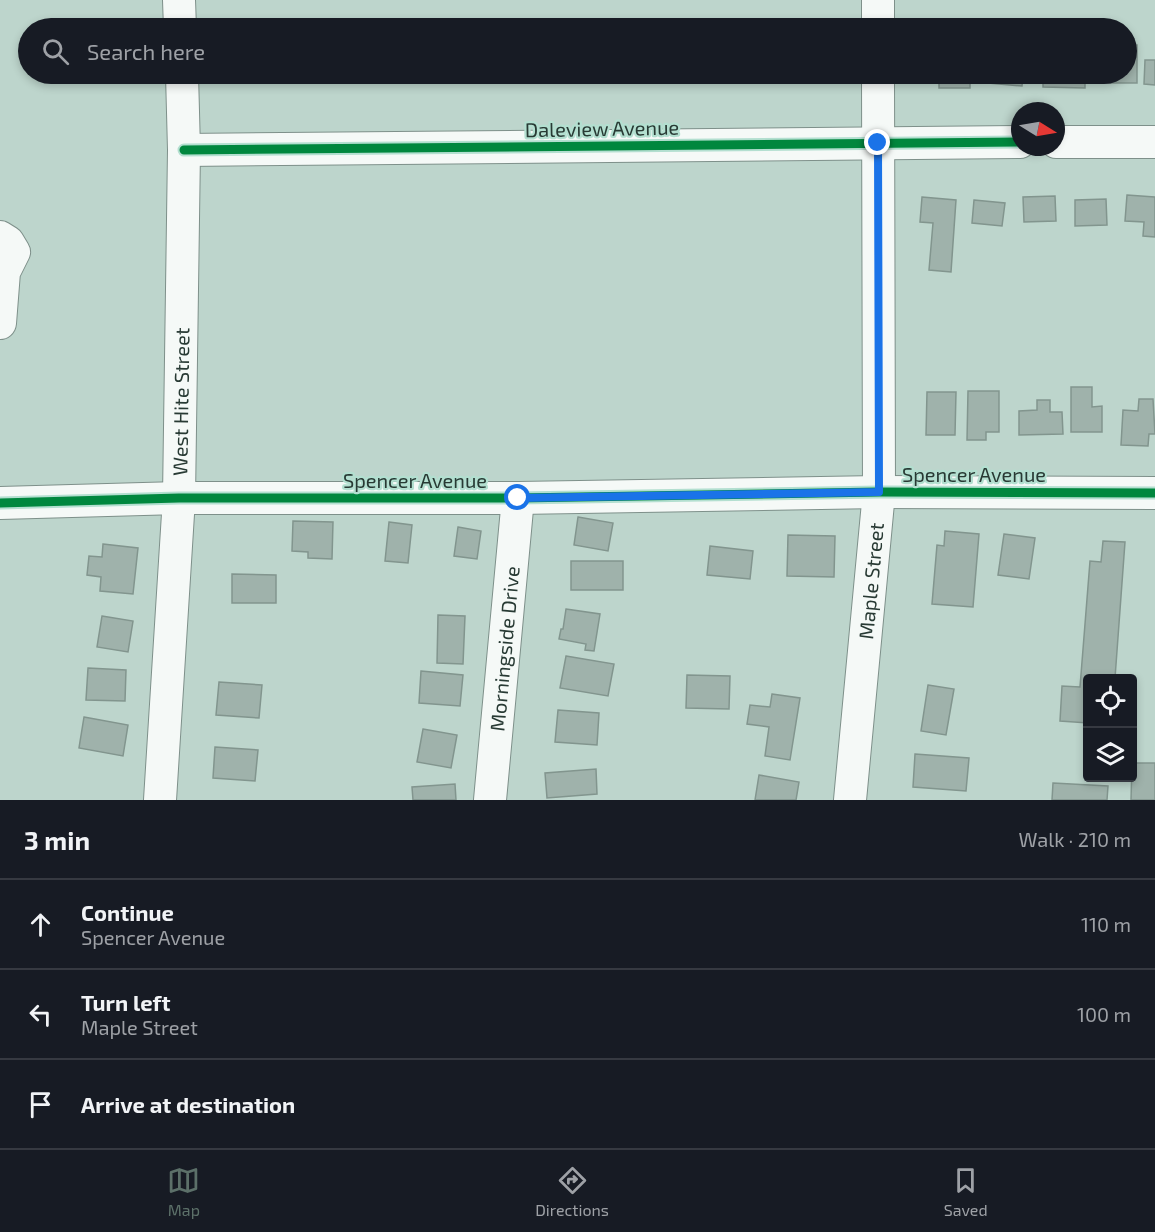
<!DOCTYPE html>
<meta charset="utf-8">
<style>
body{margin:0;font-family:"Exo 2",sans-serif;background:#20242c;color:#f1f3f6}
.controls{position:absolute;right:18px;bottom:18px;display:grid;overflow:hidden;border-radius:6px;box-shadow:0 3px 9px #0003}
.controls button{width:54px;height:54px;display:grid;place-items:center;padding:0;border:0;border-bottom:2px solid #363941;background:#171b24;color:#f1f3f6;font:30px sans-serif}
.compass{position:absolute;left:1011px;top:102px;width:54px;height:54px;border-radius:50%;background:#171b24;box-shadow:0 3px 9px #0003;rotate:101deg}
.stop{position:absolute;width:18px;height:18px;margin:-14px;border:4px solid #1a73e8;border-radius:50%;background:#fff}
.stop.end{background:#1a73e8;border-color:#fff;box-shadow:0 2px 6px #0008}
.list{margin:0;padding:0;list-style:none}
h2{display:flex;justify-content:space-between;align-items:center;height:78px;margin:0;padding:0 24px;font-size:26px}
h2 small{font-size:20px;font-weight:400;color:#9ea1a6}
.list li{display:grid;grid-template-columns:39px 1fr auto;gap:18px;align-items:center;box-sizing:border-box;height:90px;padding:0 24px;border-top:2px solid #363941}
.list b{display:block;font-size:22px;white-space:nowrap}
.list p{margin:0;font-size:20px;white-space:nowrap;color:#9ea1a6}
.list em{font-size:20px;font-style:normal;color:#9ea1a6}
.icon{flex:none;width:33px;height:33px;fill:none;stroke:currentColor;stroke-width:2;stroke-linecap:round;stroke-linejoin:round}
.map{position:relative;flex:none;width:1155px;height:800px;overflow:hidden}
.search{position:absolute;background:#171b24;box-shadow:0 3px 9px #0003;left:18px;right:18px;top:18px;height:66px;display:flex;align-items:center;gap:15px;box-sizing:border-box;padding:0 21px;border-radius:33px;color:#9ea1a6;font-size:22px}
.sheet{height:348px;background:#171b24}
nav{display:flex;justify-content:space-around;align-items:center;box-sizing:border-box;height:84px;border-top:2px solid #363941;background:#171b24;font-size:16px;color:#9ea1a6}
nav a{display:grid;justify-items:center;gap:3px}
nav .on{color:#5c7069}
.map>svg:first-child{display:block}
.building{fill:#9fb2ab;stroke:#82958e;stroke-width:1.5}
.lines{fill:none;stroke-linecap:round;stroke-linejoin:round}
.minor-casing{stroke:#7e908a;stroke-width:34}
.minor{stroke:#f5f9f7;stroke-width:32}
.cycleway-casing{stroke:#b3dfd0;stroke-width:13}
.cycleway{stroke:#00873e;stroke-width:9}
.route{stroke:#1a73e8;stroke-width:8}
.labels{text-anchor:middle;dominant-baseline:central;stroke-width:4.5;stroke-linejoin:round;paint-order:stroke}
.street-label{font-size:20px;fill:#283a34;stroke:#b3dfd0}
</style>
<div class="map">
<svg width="1155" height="800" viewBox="0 0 1155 800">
<rect width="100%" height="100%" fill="#bdd5cc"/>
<path class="building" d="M968 21H984V28H968Z
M1137 45V83H1093V74H1126V46Z
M1145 60H1155V85L1144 84Z
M939 74H970V88H939Z
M990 74H1023L1022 86 989 83Z
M1043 74H1085V88L1043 87Z
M1127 195 1155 197V237L1143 236 1144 222 1125 221Z
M1055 196 1056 221 1024 222 1023 197Z
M922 197 956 200 951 272 929 270 933 223 920 222Z
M1106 199 1107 225 1075 226V200Z
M974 200 1005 203 1002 226 972 223Z
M1071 387H1092V407L1102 406V432H1071Z
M968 391H999V432H986V440H967Z
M927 392H956L955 435H926Z
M1139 399H1153L1155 434H1149L1148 446 1121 445 1123 410 1138 411Z
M1037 400H1050V412H1062L1063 434 1019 435V411L1037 410Z
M578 517 613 523 608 551 574 545Z
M293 521 333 522 332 559 308 558V552L292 551Z
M389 522 412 525 408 563 385 561Z
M458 527 481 531 477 559 454 556Z
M945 531 979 534 973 607 932 604 937 545 944 546Z
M1004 534 1035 538 1029 579 998 575Z
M788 535 835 536 834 577 787 576Z
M1103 541 1125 542 1115 678H1088V723L1060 721 1062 686 1080 687 1090 561 1101 562Z
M103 544 138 548 133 594 100 591 101 577 87 575 89 556 102 557Z
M710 546 753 551 750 579 707 575Z
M571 561H623V590H571Z
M232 574 276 575V603H232Z
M566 609 600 614 594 651 585 650 586 644 559 639 561 629H563Z
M438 615 465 616 463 664 437 663Z
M102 616 133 621 128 652 97 647Z
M566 656 614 664 608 696 560 688Z
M88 668 126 670 125 701 86 700Z
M421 671 463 675 460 706 419 703Z
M687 675 730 676 729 709 686 708Z
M219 682 262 685 259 718 216 715Z
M928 685 954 689 946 735 921 731Z
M772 694 800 698 790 760 765 756 769 727 747 724 750 705 770 707Z
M558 710 599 713 597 745 555 742Z
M84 717 128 725 123 756 79 748Z
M423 729 457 735 451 768 417 762Z
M215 747 258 750 255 781 213 778Z
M915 754 969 758 966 791 913 787Z
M1132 763H1155V800H1131Z
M596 769 597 794 547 798 545 773Z
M759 775 799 782 796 800H755Z
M1053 783 1108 786 1107 800H1052Z
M455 784 456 800H413L412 787Z"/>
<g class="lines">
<g class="minor-casing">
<g id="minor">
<path d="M179 0 180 28"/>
<path d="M878 0V28"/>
<path d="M1056 142H1155"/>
<path d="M184 150 1020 142"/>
<path d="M0 237 8 242 14 252 4 272 0 323"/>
<path d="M0 503 179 498H518L879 492 1155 493"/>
<path id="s1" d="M160 800 179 498 184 150 182 74"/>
<path id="s2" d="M490 800 518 498"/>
<path id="s3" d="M850 800 879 492 878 74"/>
</g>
</g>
<use href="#minor" class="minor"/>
<g class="cycleway-casing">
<path id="cycleway" d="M184 150 1020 142
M0 503 179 498H518L879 492 1155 493"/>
</g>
<use href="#cycleway" class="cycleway"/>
</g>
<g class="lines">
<path class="route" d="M518 498 879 492 878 143"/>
</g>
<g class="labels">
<g class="street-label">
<text transform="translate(602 128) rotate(-1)">Daleview Avenue</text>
<text stroke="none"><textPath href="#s1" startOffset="399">West Hite Street</textPath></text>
<text x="974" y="474">Spencer Avenue</text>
<text x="415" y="480">Spencer Avenue</text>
<text stroke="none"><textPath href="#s3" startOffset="220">Maple Street</textPath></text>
<text stroke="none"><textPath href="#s2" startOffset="152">Morningside Drive</textPath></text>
</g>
</g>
</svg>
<div class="controls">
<button><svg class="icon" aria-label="locate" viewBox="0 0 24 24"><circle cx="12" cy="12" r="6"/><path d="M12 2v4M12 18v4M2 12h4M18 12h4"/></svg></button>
<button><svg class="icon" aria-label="layers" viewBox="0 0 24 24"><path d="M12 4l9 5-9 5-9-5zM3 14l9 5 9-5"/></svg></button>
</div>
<svg class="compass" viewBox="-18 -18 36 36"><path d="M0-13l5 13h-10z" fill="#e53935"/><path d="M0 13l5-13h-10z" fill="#9ea1a6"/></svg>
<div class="stop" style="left:518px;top:498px"></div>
<div class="stop end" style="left:878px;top:143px"></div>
<div class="search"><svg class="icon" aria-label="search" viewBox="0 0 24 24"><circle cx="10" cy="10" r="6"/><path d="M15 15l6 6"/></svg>Search here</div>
</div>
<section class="sheet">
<h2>3 min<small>Walk · 210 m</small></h2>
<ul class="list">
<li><svg class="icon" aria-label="ahead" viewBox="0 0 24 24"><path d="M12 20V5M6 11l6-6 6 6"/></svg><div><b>Continue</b><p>Spencer Avenue</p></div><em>110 m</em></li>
<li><svg class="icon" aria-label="left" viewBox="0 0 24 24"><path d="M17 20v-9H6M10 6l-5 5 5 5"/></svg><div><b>Turn left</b><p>Maple Street</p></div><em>100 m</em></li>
<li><svg class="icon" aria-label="arrive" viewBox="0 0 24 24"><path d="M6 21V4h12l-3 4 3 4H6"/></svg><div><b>Arrive at destination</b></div></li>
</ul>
</section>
<nav>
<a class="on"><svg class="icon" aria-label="map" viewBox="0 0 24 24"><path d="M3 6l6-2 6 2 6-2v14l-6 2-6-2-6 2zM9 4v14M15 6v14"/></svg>Map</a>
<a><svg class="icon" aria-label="directions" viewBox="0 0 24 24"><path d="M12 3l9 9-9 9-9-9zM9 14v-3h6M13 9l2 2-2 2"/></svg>Directions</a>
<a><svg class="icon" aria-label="saved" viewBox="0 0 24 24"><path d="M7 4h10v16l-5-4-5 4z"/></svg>Saved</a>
</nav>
